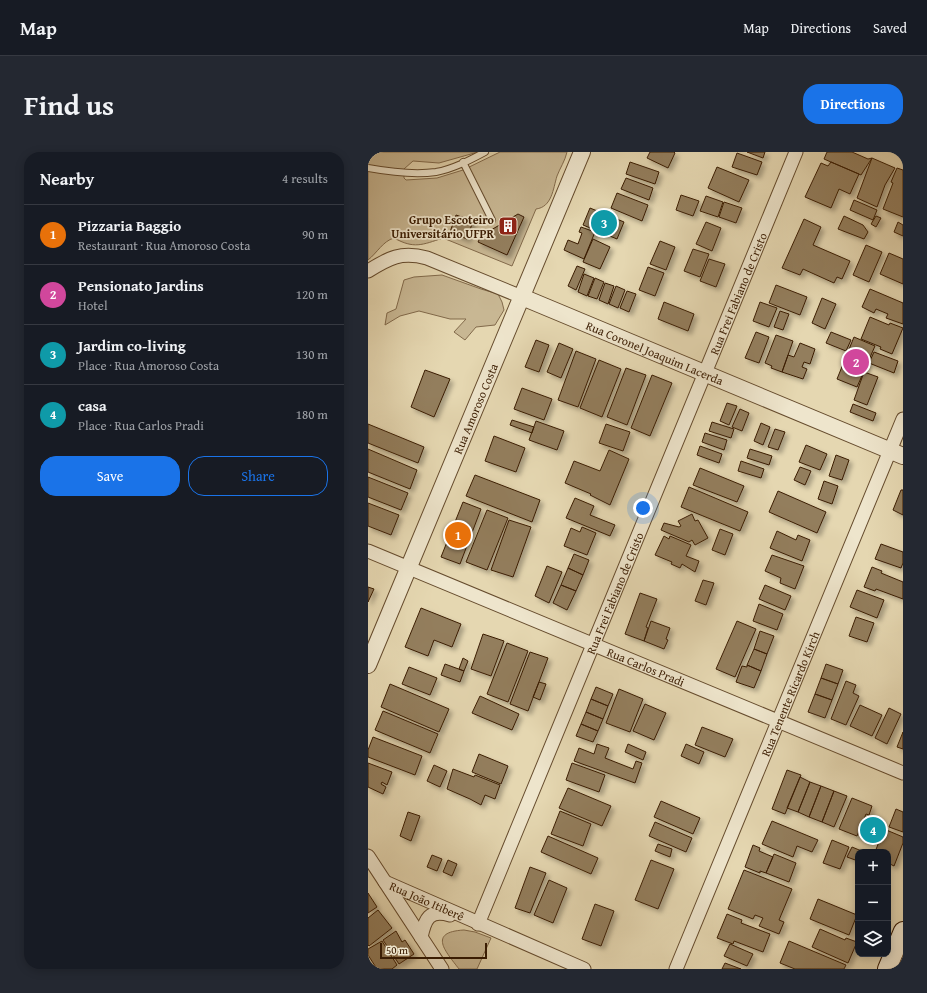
<!DOCTYPE html>
<meta charset="utf-8">
<style>
body{margin:0;font-family:"Gentium Book Plus",serif;background:#242831;color:#f1f3f6}
.controls{position:absolute;right:12px;bottom:12px;display:grid;overflow:hidden;border-radius:8px;box-shadow:0 2px 10px #0003}
.controls button{width:36px;height:36px;display:grid;place-items:center;padding:0;border:0;border-bottom:1px solid #363941;background:#171b24;color:#f1f3f6;font:20px sans-serif}
.scale{position:absolute;left:12px;bottom:10px;width:107px;box-sizing:border-box;padding-left:4px;border:2px solid #3b1d03;border-top:0;font-size:11px;line-height:14px;white-space:nowrap;color:#3b1d03;-webkit-text-stroke:3px #eee5cc;paint-order:stroke}
.you{position:absolute;left:275px;top:356px;width:14px;height:14px;margin:-10px;border:3px solid #fff;border-radius:50%;background:#1a73e8;box-shadow:0 0 0 6px #1a73e833}
.badge{display:grid;place-items:center;width:26px;height:26px;border-radius:50%;background:#1a73e8;color:#fff;font-size:13px;font-weight:700}
.pin{position:absolute;translate:-50% -50%;border:2px solid #fff;box-shadow:0 1px 4px #0006}
.list{margin:0;padding:0;list-style:none}
h2{display:flex;justify-content:space-between;align-items:center;height:52px;margin:0;padding:0 16px;font-size:17px}
h2 small{font-size:13px;font-weight:400;color:#9ea1a6}
.list li{display:grid;grid-template-columns:26px 1fr auto;gap:12px;align-items:center;box-sizing:border-box;height:60px;padding:0 16px;border-top:1px solid #363941}
.list b{display:block;font-size:15px;white-space:nowrap}
.list p{margin:0;font-size:13px;white-space:nowrap;color:#9ea1a6}
.list em{font-size:13px;font-style:normal;color:#9ea1a6}
.actions{display:flex;gap:8px;padding:12px 16px}
.actions a{flex:1;padding:9px 0;border:1px solid #1a73e8;border-radius:16px;text-align:center;font-size:14px;color:#1a73e8}
.actions .main{background:#1a73e8;color:#fff}
.icon{flex:none;width:22px;height:22px;fill:none;stroke:currentColor;stroke-width:2;stroke-linecap:round;stroke-linejoin:round}
.map{position:relative;flex:none;width:535px;height:817px;overflow:hidden;border-radius:16px}
header{display:flex;align-items:center;gap:24px;box-sizing:border-box;height:56px;padding:0 20px;background:#171b24;border-bottom:1px solid #363941}
header strong{font-size:19px}
nav{display:flex;gap:22px;margin-inline-start:auto;font-size:14px}
.intro{display:flex;align-items:center;justify-content:space-between;box-sizing:border-box;height:96px;padding:0 24px}
h1{margin:0;font-size:28px}
.button{padding:10px 18px;border-radius:16px;background:#1a73e8;color:#fff;font-size:14px;font-weight:700}
main{display:flex;gap:24px;padding:0 24px}
aside{flex:1;background:#171b24;border-radius:16px;box-shadow:0 2px 10px #0003}
.map>svg:first-child{display:block}
.green{fill:#c8b793;stroke:#826a4b}
.building{fill:#937e5d;stroke:#3b1d03;filter:url(#shadow)}
.lines{fill:none;stroke-linecap:round;stroke-linejoin:round}
.service-casing{stroke:#664c2e;stroke-width:8}
.minor-casing{stroke:#664c2e;stroke-width:15}
.tertiary-casing{stroke:#664c2e;stroke-width:18}
.secondary-casing{stroke:#3b1d03;stroke-width:20}
.service{stroke:#eee5cc;stroke-width:6}
.minor{stroke:#eee5cc;stroke-width:13}
.tertiary{stroke:#eee5cc;stroke-width:16}
.secondary{stroke:#eee5cc;stroke-width:18}
.labels{text-anchor:middle;dominant-baseline:central;stroke-width:3.5;stroke-linejoin:round;paint-order:stroke}
.poi-label{font-size:12px;font-weight:bold;fill:#3b1d03;stroke:#eee5cc;text-anchor:end}
.street-label{font-size:12px;fill:#3b1d03;stroke:#eee5cc}
</style>
<header>
<strong>Map</strong>
<nav><a>Map</a><a>Directions</a><a>Saved</a></nav>
</header>
<div class="intro"><h1>Find us</h1><a class="button">Directions</a></div>
<main>
<aside>
<h2>Nearby<small>4 results</small></h2>
<ul class="list">
<li><span class="badge" style="background:#e8710a">1</span><div><b>Pizzaria Baggio</b><p>Restaurant · Rua Amoroso Costa</p></div><em>90 m</em></li>
<li><span class="badge" style="background:#d1479c">2</span><div><b>Pensionato Jardins</b><p>Hotel</p></div><em>120 m</em></li>
<li><span class="badge" style="background:#0f9aa8">3</span><div><b>Jardim co-living</b><p>Place · Rua Amoroso Costa</p></div><em>130 m</em></li>
<li><span class="badge" style="background:#0f9aa8">4</span><div><b>casa</b><p>Place · Rua Carlos Pradi</p></div><em>180 m</em></li>
</ul>
<div class="actions"><a class="main">Save</a><a>Share</a></div>
</aside>
<div class="map">
<svg width="535" height="817" viewBox="0 0 535 817">
<defs>
<filter id="shadow"><feDropShadow dx="3.5" dy="3.5" stdDeviation="2" flood-color="#0004"/></filter>
</defs>
<rect width="100%" height="100%" fill="#e5d7b1"/>
<filter id="stains"><feTurbulence type="fractalNoise" baseFrequency=".005" numOctaves="4"/><feColorMatrix values="0 0 0 0 .2 0 0 0 0 .09 0 0 0 0 .02 0 0 0 .5 -.17"/></filter>
<radialGradient id="worn" r=".72"><stop offset=".6" stop-color="#630" stop-opacity="0"/><stop offset="1" stop-color="#630" stop-opacity=".3"/></radialGradient>
<path class="green" d="M0 0H110L71 11 45 9 36 17V26L38 28 69 26 95 18 132 0H199C197 9 192 16 189 24 185 37 184 55 168 57L144 114 75 86C54 93 46 97 26 86 15 89 9 101 0 108Z
M74 123 113 137 130 142 134 150 136 158 127 173 108 175 97 188 86 180 98 167H82L51 159 32 164 17 173 19 161 28 157 36 128 46 125Z
M96 778 107 780 123 786 109 817H91C78 800 59 780 96 778Z"/>
<path class="building" d="M282 0H306L307 1 300 16 279 6Z
M379 0H397L395 6Z
M459 0H484L500 7 504 6 493 23 456 7Z
M369 1 394 10 389 23 364 15Z
M504 6 527 16 517 33 509 55 489 46Z
M262 10 291 20 287 32 258 22Z
M463 10 491 22 482 42 471 37 463 56 437 45 453 11 460 14Z
M349 15 381 28 371 50 340 36Z
M529 16 535 18V65L515 57 525 31 523 30Z
M258 26 285 36 281 48 253 37Z
M249 41 280 53 274 69 243 56Z
M313 43 331 49 325 64 308 58Z
M338 44 355 50 350 65 332 59Z
M486 48 509 58 505 68 482 58Z
M356 50 374 56 368 71 351 65Z
M222 56 256 70 249 87 215 73Z
M150 62 156 65 139 103 110 90 113 84Z
M88 63 105 69 99 87 82 80Z
M476 64 495 73 500 80 496 87 470 77Z
M508 64 513 66 508 75 503 72Z
M436 67 453 75 445 93 482 109 474 127 469 125 466 131 435 117 432 123 414 116Z
M338 70 353 76 344 99 328 92Z
M530 70 535 73V84L526 80Z
M213 75 227 80 216 107 196 98 200 88 210 92 214 81 211 80Z
M225 87 242 95 232 117 215 110Z
M292 89 307 95 298 118 282 112Z
M498 93 514 100 501 130 485 123Z
M325 97 341 102 332 125 316 119Z
M521 101 535 107V132L512 122Z
M341 107 357 112 348 135 332 129Z
M209 114 217 117 208 138 200 134Z
M280 115 296 121 287 144 271 138Z
M216 122 226 126 219 144 210 140Z
M227 126 236 130 229 147 220 144Z
M237 131 246 134 240 152 231 148Z
M408 133 439 145 432 163 401 151Z
M248 134 257 138 250 156 241 152Z
M502 137 535 151V172L518 166 520 162 508 157 506 161 494 155Z
M259 139 268 142 261 160 252 156Z
M454 146 468 152 457 177 444 171Z
M296 150 326 162 320 179 290 167Z
M392 150 409 156 401 175 385 169Z
M412 159 421 162 415 178 406 175Z
M502 165 521 173 522 171 535 176 524 202 512 197 513 195 493 187Z
M388 180 401 185 391 211 377 206Z
M463 180 483 188 478 199 458 191Z
M408 183 425 189 414 220 403 216 404 214 397 211Z
M486 185 507 194 489 235 469 227Z
M168 188 181 193 171 220 157 215Z
M191 191 205 197 193 226 179 220Z
M432 191 447 197 442 212 436 210 434 215 439 217 435 227 414 220 420 203 426 205Z
M208 199 228 207 210 255 190 248Z
M506 200 530 209 526 221 501 211Z
M231 208 253 217 234 265 212 256Z
M258 216 278 223 259 273 239 265Z
M57 218 82 227 66 265 43 255Z
M496 220 510 225 499 253 486 248Z
M284 223 304 231 282 284 263 276Z
M154 236 184 247 176 268 146 257Z
M359 251 369 254 361 273 352 269Z
M485 252 508 261 505 269 482 260Z
M372 257 381 261 374 279 364 275Z
M144 268 166 275 164 281 142 273Z
M168 269 196 279 189 298 161 288Z
M344 270 366 277 363 286 341 279Z
M393 271 402 275 395 293 386 289Z
M0 272 56 295 50 311 0 291Z
M238 272 262 280 255 299 231 291Z
M407 277 417 280 410 298 400 295Z
M337 281 359 288 356 298 334 290Z
M126 284 157 296 148 320 117 309Z
M438 293 459 302 452 318 431 310Z
M332 294 354 302 351 311 329 303Z
M0 297 49 318 42 337 0 320Z
M382 297 404 304 401 313 379 306Z
M241 298 261 307 242 353 222 343 223 342 197 331 206 309 232 319Z
M468 303 481 308 474 328 461 324Z
M373 309 396 317 393 326 370 319Z
M432 315 443 319 437 333 426 328Z
M332 316 376 334 369 350 325 333Z
M107 323 172 348 164 370 98 344Z
M0 325 40 341 33 358 0 345Z
M456 329 470 334 464 352 450 347Z
M321 335 380 360 372 379 313 355Z
M533 338H535V363L525 358Z
M410 339 458 360 449 381 401 360Z
M207 346 226 354 222 363 247 373 242 384 198 366Z
M95 350 113 357 92 412 73 405Z
M0 351 31 363 23 383 0 374Z
M119 358 140 366 119 418 98 410Z
M324 362 327 369 330 368 340 386 327 393 324 388 321 390 293 378 296 371 311 375 313 374 310 369Z
M141 368 163 375 145 425 123 418Z
M214 375 228 381 219 403 196 394 203 376 212 380Z
M352 377 365 382 357 403 344 398Z
M409 379 428 388 430 383 442 388 434 409 402 396Z
M296 384 301 387 302 384 323 393 318 404 331 409 327 420 314 412 312 416 303 412 304 410 287 403Z
M513 392 535 400V411L533 416 507 407Z
M206 402 221 408 215 423 200 416Z
M404 403 436 414 427 437 412 431 413 426 397 419Z
M179 414 194 420 181 451 167 444Z
M504 415 514 419 513 421 535 430V447L508 437 507 439 496 435Z
M200 416 215 423 208 439 193 433Z
M335 428 346 431 338 453 327 449Z
M193 433 208 439 199 458 185 451Z
M397 433 423 444 417 458 391 447Z
M0 435 6 437 0 450Z
M489 438 516 448 509 466 482 455Z
M272 441 289 447 278 475 280 476 276 489 257 482Z
M391 452 415 462 409 478 385 469Z
M53 456 93 472 84 495 66 488 60 504 37 495Z
M488 465 506 471 499 490 481 484Z
M283 469 302 476 298 487 300 488 296 497 276 489Z
M369 469 388 477 367 525 348 517Z
M392 479 406 484 399 502 386 497Z
M115 482 136 489 123 524 103 517Z
M139 491 160 499 140 550 119 542Z
M386 497 399 502 393 519 379 513Z
M162 500 180 506 160 559 142 552Z
M95 506 100 509 96 519 91 517Z
M77 512 96 519 92 530 73 523Z
M458 512 475 518 470 532 453 526Z
M379 513 393 519 386 536 368 530 374 514 379 515Z
M41 515 69 526 62 543 34 532Z
M453 526 470 532 464 548 447 542Z
M478 529 488 533 485 541 491 544 478 573 463 567Z
M171 530 178 532 172 548 165 545Z
M22 532 81 557 71 580 13 555Z
M228 535 245 542 240 554 223 547Z
M251 537 275 547 262 580 238 571Z
M447 542 464 548 457 566 440 560Z
M112 544 151 562 144 578 104 561Z
M223 547 240 554 235 567 218 560Z
M277 552 298 561 286 588 265 579Z
M492 553 514 563 504 584 482 574Z
M521 556 533 562 519 592 507 586Z
M15 559 70 582 62 601 7 578Z
M218 560 235 567 230 579 213 572Z
M213 572 230 579 225 590 208 584Z
M334 575 365 587 357 605 327 593Z
M535 580V597L529 595Z
M5 585 54 604 47 623 0 605V598Z
M229 592 241 596 237 606 265 617 268 609 274 611 267 631 206 609 211 596 226 602Z
M260 592 278 600 275 608 257 600Z
M318 592 336 600 331 612 313 604Z
M111 602 140 614 133 632 104 620Z
M0 611 24 620 19 633 14 630 13 632 18 635 15 642 0 635Z
M204 611 237 623 231 640 198 628Z
M66 613 79 619 72 635 59 629Z
M85 617 106 625 107 623 132 633 127 647 117 643 113 653 102 647 79 637Z
M419 618 433 623 417 662 404 657Z
M432 625 442 630 430 660 419 656Z
M442 630 453 634 441 665 430 660Z
M453 634 466 639 454 670 441 665Z
M200 636 243 654 234 674 191 656Z
M466 639 479 644 466 675 454 670Z
M484 646 504 654 501 663 498 662 489 684 471 677Z
M293 649 332 666 325 682 286 665Z
M528 657 535 660V680L521 675Z
M192 659 223 672 215 694 183 682Z
M40 660 52 664 43 689 32 684Z
M404 669 450 688 444 700 429 694 425 705 394 692Z
M499 669 515 675 509 686 495 681Z
M287 670 324 686 318 700 281 684Z
M516 677 535 685V691L526 714 520 711V700H507Z
M180 684 230 706 223 722 173 700Z
M464 688 481 695 472 717 455 711Z
M290 692 304 697 302 705 287 699Z
M385 693 392 696 391 699 405 705 398 721 392 719V721L377 715Z
M484 695 496 700H490V709L479 705Z
M406 702 428 711 421 730 398 721Z
M64 703 74 707 69 719 59 715Z
M80 708 89 712 84 724 75 720Z
M283 708 306 717 290 757 267 748Z
M162 715 178 721 162 761 147 756Z
M376 718 424 737 411 768 416 770 411 782 391 774 395 766 387 763 385 767 360 757Z
M181 728 199 736 185 771 166 763Z
M0 741 9 755 0 761Z
M450 747 489 763 481 783 442 767Z
M227 752 246 759 233 794 214 787Z
M10 758 24 776 1 794 0 793V766Z
M359 762 374 768 373 771 402 782 395 800 366 789 365 792 349 786Z
M452 777 477 788 478 786 489 790 480 811 444 795Z
M28 779 34 790 37 788 46 802 31 812 15 788Z
M14 789 29 813 24 817H9L0 803V797Z
M421 789 478 813 476 817H427L412 811Z
M362 792 385 802 379 814 356 804Z
M357 811 373 817H354Z"/>
<g class="lines">
<g class="service-casing">
<path id="service" d="M95 10 124 68
M0 16C22 20 46 23 68 20 85 17 102 8 117 0"/>
</g>
<g class="minor-casing">
<g id="minor">
<path d="M0 119C21 106 33 99 59 106L154 145"/>
<path id="s1" d="M0 399 535 621"/>
<path d="M0 704 74 817"/>
<path id="s2" d="M17 730 216 817"/>
<path id="s3" d="M110 772 428 0"/>
<path d="M53 785C57 767 61 757 82 763"/>
<path id="s4" d="M308 817 535 267"/>
</g>
</g>
<g class="tertiary-casing">
<g id="tertiary">
<path id="s5" d="M154 145 535 304"/>
<path id="s6" d="M0 513 214 0"/>
</g>
</g>
<g class="secondary-casing">
<path id="secondary" d="M519 817 535 779"/>
</g>
<use href="#service" class="service"/>
<use href="#minor" class="minor"/>
<use href="#tertiary" class="tertiary"/>
<use href="#secondary" class="secondary"/>
</g>
<defs>
<g id="building-square" transform="scale(1)"><rect x="-9" y="-9" width="18" height="18" rx="4" fill="#8f2418" stroke="#eee5cc"/><path d="M-4-6H4V6H1V3H-1V6H-4ZM-2.5-4.3h1.7v1.8h-1.7ZM.8-4.3h1.7v1.8H.8ZM-2.5-1h1.7V.8h-1.7ZM.8-1h1.7V.8H.8Z" fill="#fff"/></g>
</defs>
<g fill-rule="evenodd">
<use href="#building-square" x="140" y="74"/>
</g>
<g class="labels">
<g class="poi-label">
<text x="126" y="67">Grupo Escoteiro<tspan x="126" dy="14">Universitário UFPR</tspan></text>
</g>
<g class="street-label">
<text stroke="none"><textPath href="#s3" startOffset="682">Rua Frei Fabiano de Cristo</textPath></text>
<text stroke="none"><textPath href="#s5" startOffset="144">Rua Coronel Joaquim Lacerda</textPath></text>
<text stroke="none"><textPath href="#s6" startOffset="278">Rua Amoroso Costa</textPath></text>
<text stroke="none"><textPath href="#s3" startOffset="358">Rua Frei Fabiano de Cristo</textPath></text>
<text stroke="none"><textPath href="#s1" startOffset="301">Rua Carlos Pradi</textPath></text>
<text stroke="none"><textPath href="#s4" startOffset="298">Rua Tenente Ricardo Kirch</textPath></text>
<text stroke="none"><textPath href="#s2" startOffset="46">Rua João Itiberê</textPath></text>
</g>
</g>
<rect width="100%" height="100%" filter="url(#stains)"/>
<rect width="100%" height="100%" fill="url(#worn)"/>
</svg>
<div class="controls">
<button>+</button>
<button>−</button>
<button><svg class="icon" aria-label="layers" viewBox="0 0 24 24"><path d="M12 4l9 5-9 5-9-5zM3 14l9 5 9-5"/></svg></button>
</div>
<div class="scale">50 m</div>
<div class="you"></div>
<div class="pin badge" style="left:90px;top:383px;background:#e8710a">1</div>
<div class="pin badge" style="left:488px;top:210px;background:#d1479c">2</div>
<div class="pin badge" style="left:236px;top:71px;background:#0f9aa8">3</div>
<div class="pin badge" style="left:505px;top:678px;background:#0f9aa8">4</div>
</div>
</main>
